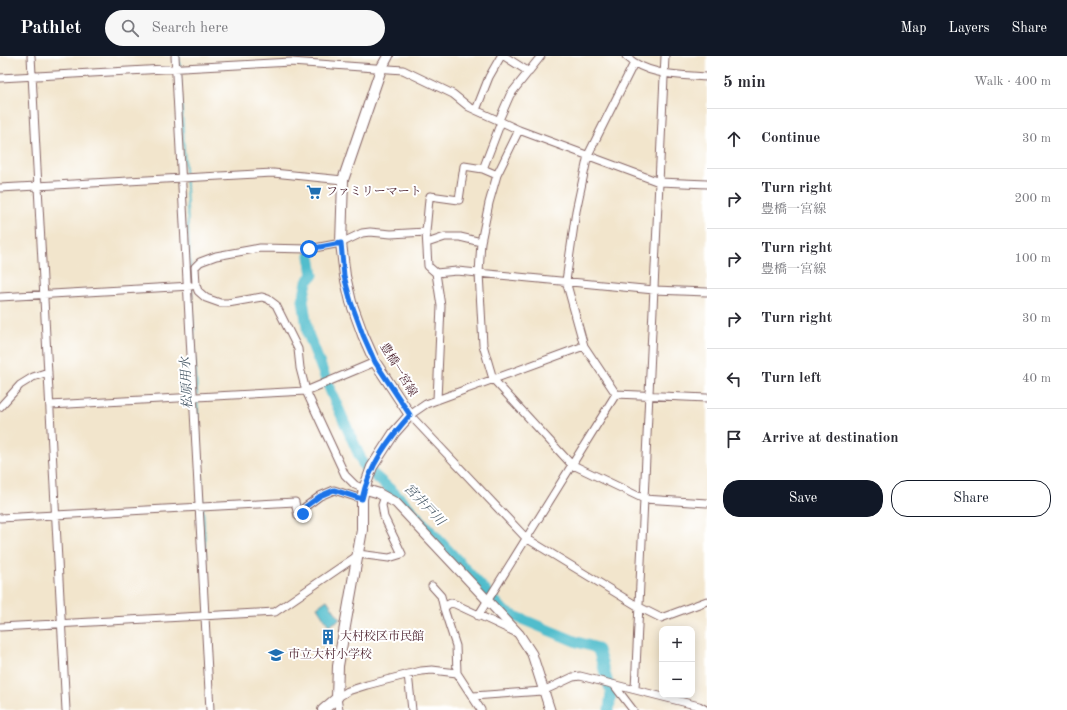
<!DOCTYPE html>
<meta charset="utf-8">
<style>
body{margin:0;font-family:"Old Standard TT","Noto Serif JP",serif;background:#f7f7f7;color:#2b2b33}
.controls{position:absolute;right:12px;bottom:12px;display:grid;overflow:hidden;border-radius:8px;box-shadow:0 2px 10px #0003}
.controls button{width:36px;height:36px;display:grid;place-items:center;padding:0;border:0;border-bottom:1px solid #e1e1e2;background:#fff;color:#2b2b33;font:20px sans-serif}
.stop{position:absolute;width:12px;height:12px;margin:-9px;border:3px solid #1a73e8;border-radius:50%;background:#fff}
.stop.end{background:#1a73e8;border-color:#fff;box-shadow:0 1px 4px #0008}
.list{margin:0;padding:0;list-style:none}
h2{display:flex;justify-content:space-between;align-items:center;height:52px;margin:0;padding:0 16px;font-size:17px}
h2 small{font-size:13px;font-weight:400;color:#7c7c81}
.list li{display:grid;grid-template-columns:26px 1fr auto;gap:12px;align-items:center;box-sizing:border-box;height:60px;padding:0 16px;border-top:1px solid #e1e1e2}
.list b{display:block;font-size:15px;white-space:nowrap}
.list p{margin:0;font-size:13px;white-space:nowrap;color:#7c7c81}
.list em{font-size:13px;font-style:normal;color:#7c7c81}
.actions{display:flex;gap:8px;padding:12px 16px}
.actions a{flex:1;padding:9px 0;border:1px solid #111827;border-radius:16px;text-align:center;font-size:14px;color:#111827}
.actions .main{background:#111827;color:#fff}
.icon{flex:none;width:22px;height:22px;fill:none;stroke:currentColor;stroke-width:2;stroke-linecap:round;stroke-linejoin:round}
.map{position:relative;flex:none;width:707px;height:654px;overflow:hidden}
header{display:flex;align-items:center;gap:24px;box-sizing:border-box;height:56px;padding:0 20px;background:#111827;color:#fff}
header strong{font-size:19px}
nav{display:flex;gap:22px;margin-inline-start:auto;font-size:14px}
.search{width:280px;height:36px;background:#f7f7f7;display:flex;align-items:center;gap:10px;box-sizing:border-box;padding:0 14px;border-radius:22px;color:#7c7c81;font-size:15px}
main{display:flex}
aside{flex:1;background:#fff}
.map>svg:first-child{display:block}
.water{fill:#51bdcc;stroke:#4e6e7c}
.lines{fill:none;stroke-linecap:round;stroke-linejoin:round}
.stream{stroke:#51bdcc;stroke-width:2}
.river{stroke:#51bdcc;stroke-width:11}
.minor-casing{stroke:#856463;stroke-width:9}
.tertiary-casing{stroke:#856463;stroke-width:11}
.secondary-casing{stroke:#856463;stroke-width:12}
.minor{stroke:#fff;stroke-width:7}
.tertiary{stroke:#fff;stroke-width:9}
.secondary{stroke:#fff;stroke-width:10}
.route{stroke:#1a73e8;stroke-width:5}
.labels{text-anchor:middle;dominant-baseline:central;stroke-width:4;stroke-linejoin:round;paint-order:stroke}
.poi-label{font-size:12px;fill:#4a1f2b;stroke:#fff;text-anchor:start}
.street-label{font-size:12px;fill:#4a1f2b;stroke:#fff}
.water-label{font-size:13px;font-style:italic;fill:#4d5e6b;stroke:#fff}
</style>
<header>
<strong>Pathlet</strong>
<div class="search"><svg class="icon" aria-label="search" viewBox="0 0 24 24"><circle cx="10" cy="10" r="6"/><path d="M15 15l6 6"/></svg>Search here</div>
<nav><a>Map</a><a>Layers</a><a>Share</a></nav>
</header>
<main>
<div class="map">
<svg width="707" height="654" viewBox="0 0 707 654">
<rect width="100%" height="100%" fill="#fff"/>
<filter id="ink" filterUnits="userSpaceOnUse"><feTurbulence type="fractalNoise" baseFrequency=".025" numOctaves="2"/><feDisplacementMap in="SourceGraphic" scale="8" xChannelSelector="R" yChannelSelector="G"/><feConvolveMatrix kernelMatrix="1 2 1 2 8 2 1 2 1" color-interpolation-filters="sRGB"/></filter>
<filter id="wash" filterUnits="userSpaceOnUse"><feTurbulence type="fractalNoise" baseFrequency=".012" numOctaves="4" result="noise"/><feDisplacementMap in="SourceGraphic" scale="16" xChannelSelector="R" yChannelSelector="G"/><feGaussianBlur stdDeviation="0.9" result="paint"/><feColorMatrix in="noise" values="0 0 0 0 0 0 0 0 0 0 0 0 0 0 0 0 0 1.4 0 .05"/><feComposite in="paint" operator="in"/></filter>
<g filter="url(#wash)">
<rect width="100%" height="100%" fill="#f2e5cc"/>
<path class="water" d="M327 544 340 563 329 570 317 551Z"/>
<g class="lines">
<path class="stream" d="M179 0 197 338
M197 343 211 600"/>
<path class="river" d="M310 200 313 219 307 226 303 244 308 278 331 336 364 410 400 442 505 556 577 586 594 591 598 594 611 637 609 654"/>
</g>
</g>
<g filter="url(#ink)">
<g class="lines">
<g class="minor-casing">
<path id="minor" d="M31 0 66 654
M175 0 210 654
M504 0 529 16
M626 0C647 20 680 19 707 21
M634 7 588 99 576 155 566 225 584 290 616 338 707 342
M0 22 291 6 403 14 453 38 469 51 519 74 659 126 707 128
M476 54 489 21 501 0
M499 64 510 39 541 0
M519 74 497 119 489 147 481 186 479 217 483 289 493 323 571 408 644 443 707 447
M483 113 501 66
M0 132 273 117 343 124
M427 187 445 181H460L481 186
M436 217 457 215 654 234 707 236
M0 241 191 230
M584 290 426 348 410 359 526 482 639 551 661 562 707 545
M437 344 441 250 436 217 428 210 426 176 429 143 430 140 459 144 464 110 483 113 497 119
M50 349 306 335 375 306
M0 351 20 329 33 321 48 316
M364 433 355 429 345 419 306 335 300 312 298 293 276 249 268 243 262 241 228 247H220L206 242 198 235 196 229 195 211 200 206 216 200 260 192 309 193 341 187 362 177 370 176 391 178 426 176
M0 462 295 446 298 460 303 457 305 451 320 440 334 434 362 443
M358 498 389 502 402 498 384 461 382 449 385 440
M432 530 441 540 444 553 456 590 457 617 481 654
M444 553 447 549 451 547 455 548 517 577
M478 560 616 338
M0 571 275 556 357 500
M408 618 412 654
M614 629 633 654
M635 633 665 0
M473 640 543 635 573 621 580 620 699 650 706 654
M339 654 337 642 348 635 367 629 421 615 432 614 457 617"/>
</g>
<g class="tertiary-casing">
<path id="tertiary" d="M364 433 378 437 396 447 519 578 532 598 550 654"/>
</g>
<g class="secondary-casing">
<path id="secondary" d="M323 654 337 642 338 610 362 474V443L364 433 372 411 394 377 410 359 375 306 363 279 351 246 345 220 341 187 343 124 381 13 388 0"/>
</g>
<use href="#minor" class="minor"/>
<use href="#tertiary" class="tertiary"/>
<use href="#secondary" class="secondary"/>
</g>
</g>
<g class="lines" filter="url(#ink)">
<path class="route" d="M303 458 305 451 320 440 334 434 362 443C369 410 388 384 410 359L375 306 363 279 351 246 344 220 341 187 309 193"/>
</g>
<defs>
<g id="supermarket-bare" transform="scale(1.2)"><path d="M-6-5.5h2.5l.6 2H6L4.5 2H-2.5L-4.4-4H-6ZM-1.5 3.2a1.3 1.3 0 1 0 .1 0ZM3 3.2a1.3 1.3 0 1 0 .1 0Z" fill="#1f6fb2" stroke="#fff" stroke-width="2.5" paint-order="stroke"/></g>
<g id="building-bare" transform="scale(1.2)"><path d="M-4-6H4V6H1V3H-1V6H-4ZM-2.5-4.3h1.7v1.8h-1.7ZM.8-4.3h1.7v1.8H.8ZM-2.5-1h1.7V.8h-1.7ZM.8-1h1.7V.8H.8Z" fill="#1f6fb2" stroke="#fff" stroke-width="2.5" paint-order="stroke"/></g>
<g id="school-bare" transform="scale(1.2)"><path d="M0-5L7-2L0 1L-7-2ZM-4 1L0 2.5L4 1V4Q0 6-4 4Z" fill="#1f6fb2" stroke="#fff" stroke-width="2.5" paint-order="stroke"/></g>
</defs>
<g fill-rule="evenodd">
<use href="#supermarket-bare" x="314" y="136"/>
<use href="#building-bare" x="328" y="581"/>
<use href="#school-bare" x="276" y="599"/>
</g>
<g class="labels">
<g class="poi-label">
<text x="326" y="136">ファミリーマート</text>
<text x="340" y="581">大村校区市民館</text>
<text x="288" y="599">市立大村小学校</text>
</g>
<g class="street-label">
<text transform="translate(398 314) rotate(59)">豊橋一宮線</text>
</g>
<g class="water-label">
<text transform="translate(187 327) rotate(-93)">松原用水</text>
<text transform="translate(424 449) rotate(46)">宮井戸川</text>
</g>
</g>
</svg>
<div class="controls">
<button>+</button>
<button>−</button>
</div>
<div class="stop" style="left:309px;top:193px"></div>
<div class="stop end" style="left:303px;top:458px"></div>
</div>
<aside>
<h2>5 min<small>Walk · 400 m</small></h2>
<ul class="list">
<li><svg class="icon" aria-label="ahead" viewBox="0 0 24 24"><path d="M12 20V5M6 11l6-6 6 6"/></svg><div><b>Continue</b></div><em>30 m</em></li>
<li><svg class="icon" aria-label="right" viewBox="0 0 24 24"><path d="M7 20v-9h11M14 6l5 5-5 5"/></svg><div><b>Turn right</b><p>豊橋一宮線</p></div><em>200 m</em></li>
<li><svg class="icon" aria-label="right" viewBox="0 0 24 24"><path d="M7 20v-9h11M14 6l5 5-5 5"/></svg><div><b>Turn right</b><p>豊橋一宮線</p></div><em>100 m</em></li>
<li><svg class="icon" aria-label="right" viewBox="0 0 24 24"><path d="M7 20v-9h11M14 6l5 5-5 5"/></svg><div><b>Turn right</b></div><em>30 m</em></li>
<li><svg class="icon" aria-label="left" viewBox="0 0 24 24"><path d="M17 20v-9H6M10 6l-5 5 5 5"/></svg><div><b>Turn left</b></div><em>40 m</em></li>
<li><svg class="icon" aria-label="arrive" viewBox="0 0 24 24"><path d="M6 21V4h12l-3 4 3 4H6"/></svg><div><b>Arrive at destination</b></div></li>
</ul>
<div class="actions"><a class="main">Save</a><a>Share</a></div>
</aside>
</main>
